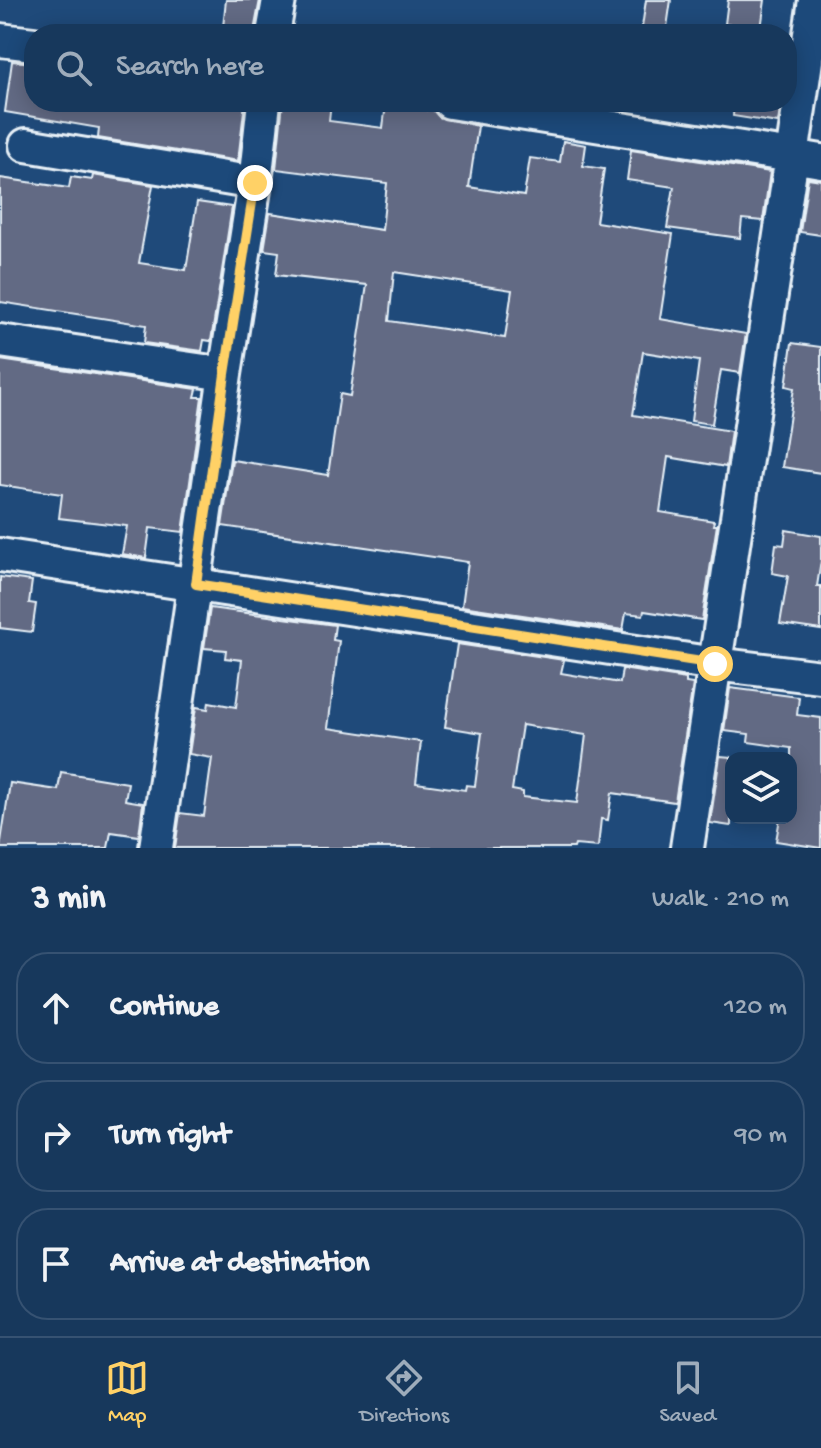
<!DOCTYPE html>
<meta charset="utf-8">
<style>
body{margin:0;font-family:"Gochi Hand",sans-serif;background:#203f62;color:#f1f3f6}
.controls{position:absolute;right:24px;bottom:24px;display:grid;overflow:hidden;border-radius:16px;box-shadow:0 4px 20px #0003}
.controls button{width:72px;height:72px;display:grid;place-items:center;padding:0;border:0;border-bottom:2px solid #365272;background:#17385c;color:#f1f3f6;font:40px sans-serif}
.stop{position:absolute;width:24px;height:24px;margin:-18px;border:6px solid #ffd166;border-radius:50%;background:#fff}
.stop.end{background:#ffd166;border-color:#fff;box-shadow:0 2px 8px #0008}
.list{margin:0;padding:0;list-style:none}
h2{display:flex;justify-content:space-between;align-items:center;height:104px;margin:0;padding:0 32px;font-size:34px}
h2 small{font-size:26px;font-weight:400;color:#9eacbb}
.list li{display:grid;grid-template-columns:52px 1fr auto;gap:24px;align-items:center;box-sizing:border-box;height:112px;margin:0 16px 16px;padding:0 16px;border:2px solid #365272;border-radius:32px}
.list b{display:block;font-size:30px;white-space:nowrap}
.list em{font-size:26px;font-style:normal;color:#9eacbb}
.icon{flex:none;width:44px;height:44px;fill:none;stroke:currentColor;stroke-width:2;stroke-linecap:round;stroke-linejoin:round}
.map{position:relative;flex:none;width:821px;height:848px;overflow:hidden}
.search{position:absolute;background:#17385c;box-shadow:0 4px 20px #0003;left:24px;right:24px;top:24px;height:88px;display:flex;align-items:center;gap:20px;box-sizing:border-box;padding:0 28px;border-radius:32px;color:#9eacbb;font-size:30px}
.sheet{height:488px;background:#17385c}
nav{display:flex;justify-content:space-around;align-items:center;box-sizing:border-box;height:112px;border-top:2px solid #365272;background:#17385c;font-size:22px;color:#9eacbb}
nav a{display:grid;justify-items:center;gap:4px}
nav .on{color:#ffd166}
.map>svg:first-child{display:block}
.building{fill:#626a84;stroke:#e8f1f8;stroke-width:2;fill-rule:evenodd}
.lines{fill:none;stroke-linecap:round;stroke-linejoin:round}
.street-casing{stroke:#e8f1f8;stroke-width:38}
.street{stroke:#1f4a7a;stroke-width:32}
.route{stroke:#ffd166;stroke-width:10}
</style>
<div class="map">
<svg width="821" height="848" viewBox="0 0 821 848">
<rect width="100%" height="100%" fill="#1f4a7a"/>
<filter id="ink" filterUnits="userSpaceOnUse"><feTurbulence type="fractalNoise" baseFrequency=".0125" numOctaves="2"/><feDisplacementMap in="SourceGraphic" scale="16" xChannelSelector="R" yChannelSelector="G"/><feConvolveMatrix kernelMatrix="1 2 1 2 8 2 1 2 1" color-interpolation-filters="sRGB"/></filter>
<g filter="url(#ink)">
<path class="building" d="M226 0H260L254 31 223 27Z
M646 0H671L666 34H641Z
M728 0H765L761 29 725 24Z
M12 61 34 63V102H245L238 161 98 138 99 128 5 112Z
M283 102H331L329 121 383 128 386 104 426 110V102H431L433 110 439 117 478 126 469 187 524 196 530 158 560 162 563 141 586 145 583 166 604 169 596 222 673 234 660 319 746 334 740 373 721 370 712 424 691 421 699 361 643 352 633 415 731 431 726 467 668 457 660 512 714 521 713 525H717L702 620 644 611 643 615 626 613 623 630 462 606 468 562 222 526 232 460 328 475 340 394 350 396 367 285 276 275 279 252 264 250 270 213 382 230 387 183 276 169ZM394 272 512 290 505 338 389 321Z
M734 102H781L778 123 733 116Z
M631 150 770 172 763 221 742 219 740 238 667 228 674 187 627 180Z
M93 175 153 185 139 263 186 270 197 202 232 207 211 341 204 340 202 351 144 343 146 325 0 302V178L69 188 71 177 92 180Z
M808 178 821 180V235L800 232Z
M792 343 821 347V473L782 467 794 388 786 386Z
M0 360 197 389 195 397H202L183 532 150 528 146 558 122 554 127 526 59 518 62 494 0 485Z
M786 530 821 536V561L817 586H821V630L780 624 788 576 772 573 776 544 784 545Z
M0 577 32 581 29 603 36 604 32 632 0 628Z
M210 608 335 625 333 640 339 641 328 728 421 742 416 783 465 790 466 785 475 786 482 733 445 727 457 644 564 660 561 673 620 683 622 669 686 679V683L693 684 675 802 612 793 608 820 601 819 598 847 575 845 574 848H175L180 813 204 816 212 758 189 754 196 707 208 709 209 702 236 707 242 660 225 658 226 650 204 648ZM522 725 586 735 577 803 523 797V792L512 790Z
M730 688 799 697 797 715 821 718V848L776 841 780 818H791V748L748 742 749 734 724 731Z
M720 756 731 757V826L710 823Z
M61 772 128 783 125 800 143 803 139 836 111 832 108 848H0L10 783 58 790Z"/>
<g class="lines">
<g class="street-casing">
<path id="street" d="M815 0 792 156 821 161
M273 34 279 0
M0 40 34 44
M450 102 792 156 687 848
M26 145 255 183
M0 341 225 374
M0 555 715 664 821 677
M156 848 225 374 255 183 264 102"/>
</g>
<use href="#street" class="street"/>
</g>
</g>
<g class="lines" filter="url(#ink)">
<path class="route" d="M255 183 225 374 196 584 715 664"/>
</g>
</svg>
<div class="controls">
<button><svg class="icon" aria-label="layers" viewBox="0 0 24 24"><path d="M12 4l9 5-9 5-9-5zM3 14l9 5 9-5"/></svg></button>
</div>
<div class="stop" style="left:715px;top:664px"></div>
<div class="stop end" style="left:255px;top:183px"></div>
<div class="search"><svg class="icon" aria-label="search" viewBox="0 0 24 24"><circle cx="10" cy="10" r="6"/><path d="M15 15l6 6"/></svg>Search here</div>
</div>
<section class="sheet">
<h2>3 min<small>Walk · 210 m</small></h2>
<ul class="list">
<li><svg class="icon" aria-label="ahead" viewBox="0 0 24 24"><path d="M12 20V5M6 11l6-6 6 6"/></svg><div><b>Continue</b></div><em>120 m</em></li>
<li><svg class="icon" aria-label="right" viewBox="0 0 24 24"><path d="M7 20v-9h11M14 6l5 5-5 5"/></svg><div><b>Turn right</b></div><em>90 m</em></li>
<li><svg class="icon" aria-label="arrive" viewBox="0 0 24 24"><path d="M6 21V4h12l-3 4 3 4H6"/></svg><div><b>Arrive at destination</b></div></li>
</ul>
</section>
<nav>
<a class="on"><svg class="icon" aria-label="map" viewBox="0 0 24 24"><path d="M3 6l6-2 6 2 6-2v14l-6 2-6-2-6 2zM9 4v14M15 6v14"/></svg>Map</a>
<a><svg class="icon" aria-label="directions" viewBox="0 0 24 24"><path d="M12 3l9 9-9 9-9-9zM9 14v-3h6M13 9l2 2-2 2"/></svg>Directions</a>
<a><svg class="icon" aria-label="saved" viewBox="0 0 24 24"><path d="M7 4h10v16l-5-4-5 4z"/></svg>Saved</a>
</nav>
